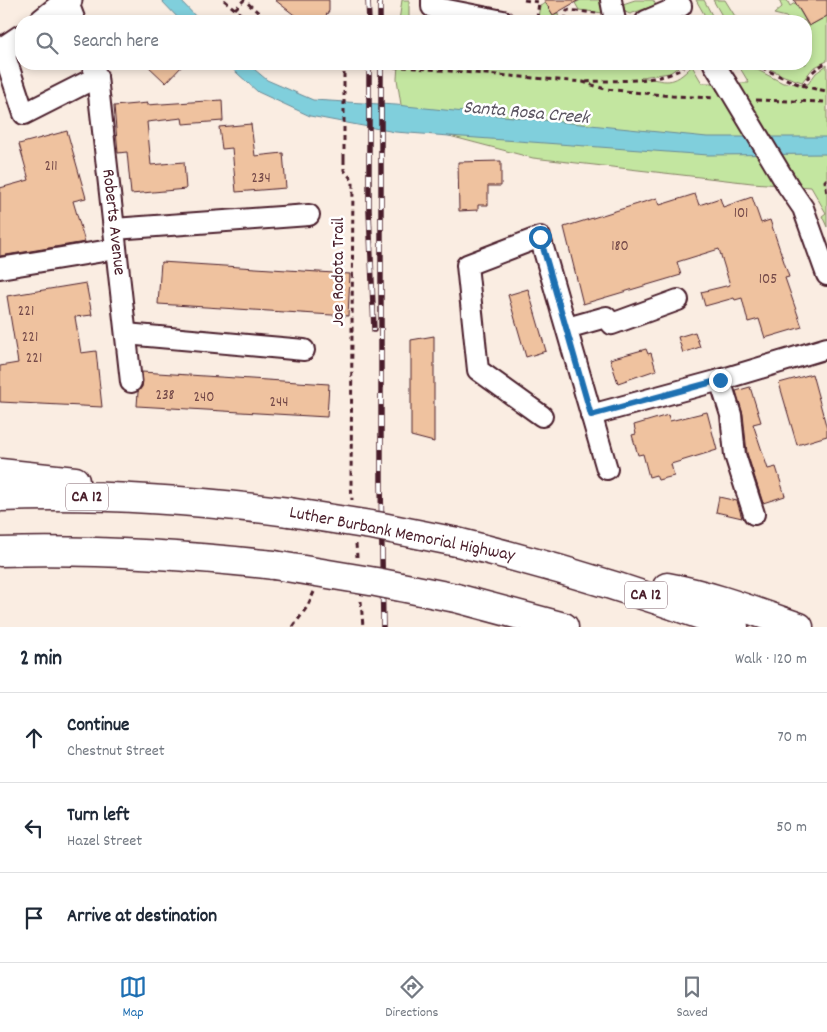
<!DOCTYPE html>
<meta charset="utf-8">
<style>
body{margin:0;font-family:Dekko,sans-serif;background:#f2f2f3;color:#1f2937}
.stop{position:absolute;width:15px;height:15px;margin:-11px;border:4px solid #1f6fb2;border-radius:50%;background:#fff}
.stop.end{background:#1f6fb2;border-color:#fff;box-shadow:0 1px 5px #0008}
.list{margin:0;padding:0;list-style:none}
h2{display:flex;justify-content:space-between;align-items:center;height:65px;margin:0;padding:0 20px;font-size:21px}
h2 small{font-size:16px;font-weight:400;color:#747a83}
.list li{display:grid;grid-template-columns:32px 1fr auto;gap:15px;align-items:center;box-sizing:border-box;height:90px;padding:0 20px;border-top:1px solid #e0e1e3}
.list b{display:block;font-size:19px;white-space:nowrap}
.list p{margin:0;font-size:16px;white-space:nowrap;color:#747a83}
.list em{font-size:16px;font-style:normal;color:#747a83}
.icon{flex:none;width:28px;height:28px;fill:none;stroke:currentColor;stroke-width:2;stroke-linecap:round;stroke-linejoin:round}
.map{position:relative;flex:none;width:827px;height:627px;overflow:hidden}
.search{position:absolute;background:#fff;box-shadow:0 2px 8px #0003;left:15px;right:15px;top:15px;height:55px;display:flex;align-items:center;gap:12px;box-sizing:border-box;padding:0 18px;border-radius:20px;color:#747a83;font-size:19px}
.sheet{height:335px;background:#fff}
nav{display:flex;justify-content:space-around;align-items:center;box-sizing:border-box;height:70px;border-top:1px solid #e0e1e3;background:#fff;font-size:14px;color:#747a83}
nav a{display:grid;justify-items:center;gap:2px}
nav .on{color:#1f6fb2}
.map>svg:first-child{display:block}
.green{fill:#c3e6a0;stroke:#868266}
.water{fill:#80cfdc;stroke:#6a8995}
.building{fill:#efc29f;stroke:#4a1f2b}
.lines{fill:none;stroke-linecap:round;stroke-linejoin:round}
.minor-casing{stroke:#4a1f2b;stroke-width:24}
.major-casing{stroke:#4a1f2b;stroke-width:29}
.highway-casing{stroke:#4a1f2b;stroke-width:31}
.path{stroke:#4a1f2b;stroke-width:3;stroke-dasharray:5 4;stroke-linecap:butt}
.minor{stroke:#fff;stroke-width:20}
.major{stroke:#fff;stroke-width:25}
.highway{stroke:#fff;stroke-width:28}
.rail-casing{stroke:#4a1f2b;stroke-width:5.5}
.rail{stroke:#fff;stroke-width:4;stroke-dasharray:11;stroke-linecap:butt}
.minor-bridge-casing{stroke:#4a1f2b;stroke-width:24;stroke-linecap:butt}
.highway-bridge-casing{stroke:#4a1f2b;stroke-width:31;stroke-linecap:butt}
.path-bridge{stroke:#4a1f2b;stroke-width:3;stroke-dasharray:5 4;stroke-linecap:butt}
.minor-bridge{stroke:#fff;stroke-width:20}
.highway-bridge{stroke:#fff;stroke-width:28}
.route{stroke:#1f6fb2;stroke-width:6}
.labels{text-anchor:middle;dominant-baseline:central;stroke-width:5;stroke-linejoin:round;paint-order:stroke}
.number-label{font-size:15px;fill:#734848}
.shield{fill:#fff;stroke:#80626b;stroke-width:1}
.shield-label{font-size:16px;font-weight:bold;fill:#4a1f2b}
.street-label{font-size:18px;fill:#4a1f2b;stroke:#fff}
.water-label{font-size:19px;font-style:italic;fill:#5a5460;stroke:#fff}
</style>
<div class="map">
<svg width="827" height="627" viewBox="0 0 827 627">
<rect width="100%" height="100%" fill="#faede2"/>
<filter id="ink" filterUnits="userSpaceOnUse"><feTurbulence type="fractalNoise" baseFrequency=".02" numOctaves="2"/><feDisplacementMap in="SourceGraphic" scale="10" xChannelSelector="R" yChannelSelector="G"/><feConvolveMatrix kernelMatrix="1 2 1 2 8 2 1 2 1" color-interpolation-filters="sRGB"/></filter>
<g filter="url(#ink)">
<path class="green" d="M402 0H409V21H399Z
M581 0H600L603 13 579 10 575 3Z
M635 0H653L656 5 630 14 625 12 623 4Z
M696 0H704L715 21H708Z
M713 0H725L738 21H725Z
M779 0H787L790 6 795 3 809 26 827 16V61L813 68 802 82 784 76 760 64H806V21H790L786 17 774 14 782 7Z
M546 3 553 15 558 13 559 20 538 17 540 6Z
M398 64H682L670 73 641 77C667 81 672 87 692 66L702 83H749L740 68 742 64H746L783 83 808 84 816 73 827 65V227L822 216 826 213 811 187 752 183 533 158 404 124 397 79Z"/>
<path class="water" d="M161 0H180L200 21H181Z
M227 64H248L267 80 313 100 396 105 707 137H827V154L708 155 395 132 310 116 258 92Z"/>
<path class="building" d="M275 0H329V11L322 21H302Z
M544 0H579L553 15Z
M794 0H827V16L809 26Z
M146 64H184L166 83Z
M222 100 223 121 183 124 182 118 147 122 151 165 184 162 186 189 131 194 127 152 118 153 114 106 148 103 146 105Z
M251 124 255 156 283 153 286 188 236 192 232 148 222 149 219 127Z
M67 131 86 198 73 201 85 242 0 256V188L29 180 19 144Z
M501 161V186H488V205H478V210L459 211 458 162Z
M695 194 699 205 720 198 723 207 752 197 761 223 770 220 789 277 785 278 802 327 765 338 759 319 748 322 742 298 735 300 734 298 705 306 701 292 730 285 719 249 677 262 681 275 583 304 564 227 657 198 660 205Z
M161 262 350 274 348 316 158 304Z
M86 283 92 315 75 317 81 353 96 351 102 407 0 402V366L18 363 7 296Z
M528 289 546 351 526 357 508 295Z
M695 332 700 347 683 353 678 337Z
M434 336V442L411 436V340Z
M646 349 648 354 651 353 656 370 618 383 610 359Z
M142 372 329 384 327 417 137 406 138 392 142 387 143 381Z
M812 374 827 429V436L797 445 779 383Z
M750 387 761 422 753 424 768 469 776 467 785 496 763 503 747 453 743 414 736 391Z
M707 412 717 450 671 464 674 476 658 480 656 475 649 477 643 454 638 455 632 435 636 434 634 425 668 415 670 421Z
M719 497 737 501 742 518 716 512Z"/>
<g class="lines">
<g class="minor-casing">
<g id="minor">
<path d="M67 0 75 21"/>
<path d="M432 0V7L503 21"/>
<path d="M611 0 615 21"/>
<path d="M646 21 681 6"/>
<path d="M3 50 24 114 97 77"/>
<path id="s1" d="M92 64 97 77 131 382"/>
<path d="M714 64 726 83"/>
<path d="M788 186 803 208 827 275"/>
<path d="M114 229 309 215"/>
<path d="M0 268 116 249"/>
<path d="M567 328 606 317 612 324 678 300"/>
<path d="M126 334 304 350"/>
<path d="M720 380 731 415 735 455 754 514"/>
<path d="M591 415 720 380 827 348"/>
<path d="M542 416 478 370 467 265 540 237 607 469"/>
</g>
</g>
<g class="major-casing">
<path id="major" d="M43 21 69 0
M0 52 21 38"/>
</g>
<g class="highway-casing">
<path id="highway" d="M0 473 75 481
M0 497C97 493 193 500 289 512
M457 542C551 565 643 593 734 627
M0 552C92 549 183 555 274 565
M667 587C712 595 756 612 799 627
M456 598 564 627"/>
</g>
<path class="path" d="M224 0 249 21
M524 0 539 2 537 18 561 21
M235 9 244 0 268 21
M565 21 567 10 596 13
M331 64 367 67H404L510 76 583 82 605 89 672 96 715 98
M753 64C779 75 798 87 827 91
M586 82C613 79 668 85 686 64
M803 87C806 77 817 66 827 63
M756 100 827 102
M344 159V170L353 181 351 483 352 500
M827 179 825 181 827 194
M356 544 357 557
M361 601 363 627
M293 627 307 607 314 592"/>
<use href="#minor" class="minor"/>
<use href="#major" class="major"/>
<use href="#highway" class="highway"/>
<g class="rail-casing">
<path id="rail" d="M368 0 369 21
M380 0V21
M369 64V210L374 330
M381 64V480L383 627"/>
</g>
<use href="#rail" class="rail"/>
<g class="minor-bridge-casing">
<path id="minor-bridge" d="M726 83 788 186"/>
</g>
<g class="highway-bridge-casing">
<path id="highway-bridge" d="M289 512 377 526 457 542
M274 565 376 582 456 598"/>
</g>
<path class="path-bridge" d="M344 64V159"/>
<use href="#minor-bridge" class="minor-bridge"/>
<use href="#highway-bridge" class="highway-bridge"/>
</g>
</g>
<g class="lines" filter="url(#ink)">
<path class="route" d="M540 237 591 415 720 380"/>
</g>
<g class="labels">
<g class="number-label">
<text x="51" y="167">211</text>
<text x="261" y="179">234</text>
<text x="741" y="214">101</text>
<text x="620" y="247">180</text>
<text x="768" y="280">105</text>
<text x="26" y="312">221</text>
<text x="30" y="338">221</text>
<text x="34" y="359">221</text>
<text x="165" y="396">238</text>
<text x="204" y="398">240</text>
<text x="279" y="403">244</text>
</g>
<g class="shield">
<rect x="66" y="483.5" width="42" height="27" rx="4"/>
<rect x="625" y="581.5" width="42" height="27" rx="4"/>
</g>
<g class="shield-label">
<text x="87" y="497">CA 12</text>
<text x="646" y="595">CA 12</text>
</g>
<g class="street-label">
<text stroke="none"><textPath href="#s1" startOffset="160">Roberts Avenue</textPath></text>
<text transform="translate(339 272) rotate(-90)">Joe Rodota Trail</text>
<text transform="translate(402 535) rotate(11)">Luther Burbank Memorial Highway</text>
</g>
<g class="water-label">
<text transform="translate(526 114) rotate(5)">Santa Rosa Creek</text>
</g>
</g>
</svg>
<div class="stop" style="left:540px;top:237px"></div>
<div class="stop end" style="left:720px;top:380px"></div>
<div class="search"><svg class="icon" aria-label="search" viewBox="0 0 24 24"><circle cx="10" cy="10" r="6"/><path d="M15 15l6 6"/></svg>Search here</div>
</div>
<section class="sheet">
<h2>2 min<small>Walk · 120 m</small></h2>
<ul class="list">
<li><svg class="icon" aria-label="ahead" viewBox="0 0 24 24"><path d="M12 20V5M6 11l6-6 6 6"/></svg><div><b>Continue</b><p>Chestnut Street</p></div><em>70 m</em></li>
<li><svg class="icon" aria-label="left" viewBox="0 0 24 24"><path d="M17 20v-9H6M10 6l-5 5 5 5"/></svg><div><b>Turn left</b><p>Hazel Street</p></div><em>50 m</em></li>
<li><svg class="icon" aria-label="arrive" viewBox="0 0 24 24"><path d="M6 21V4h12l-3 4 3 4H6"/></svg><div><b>Arrive at destination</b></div></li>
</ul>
</section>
<nav>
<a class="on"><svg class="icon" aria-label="map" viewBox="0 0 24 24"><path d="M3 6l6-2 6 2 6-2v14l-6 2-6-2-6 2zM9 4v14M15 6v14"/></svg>Map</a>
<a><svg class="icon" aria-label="directions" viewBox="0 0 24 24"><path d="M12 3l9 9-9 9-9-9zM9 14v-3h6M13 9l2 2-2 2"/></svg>Directions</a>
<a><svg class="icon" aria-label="saved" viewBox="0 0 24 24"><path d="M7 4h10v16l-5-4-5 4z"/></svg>Saved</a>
</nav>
